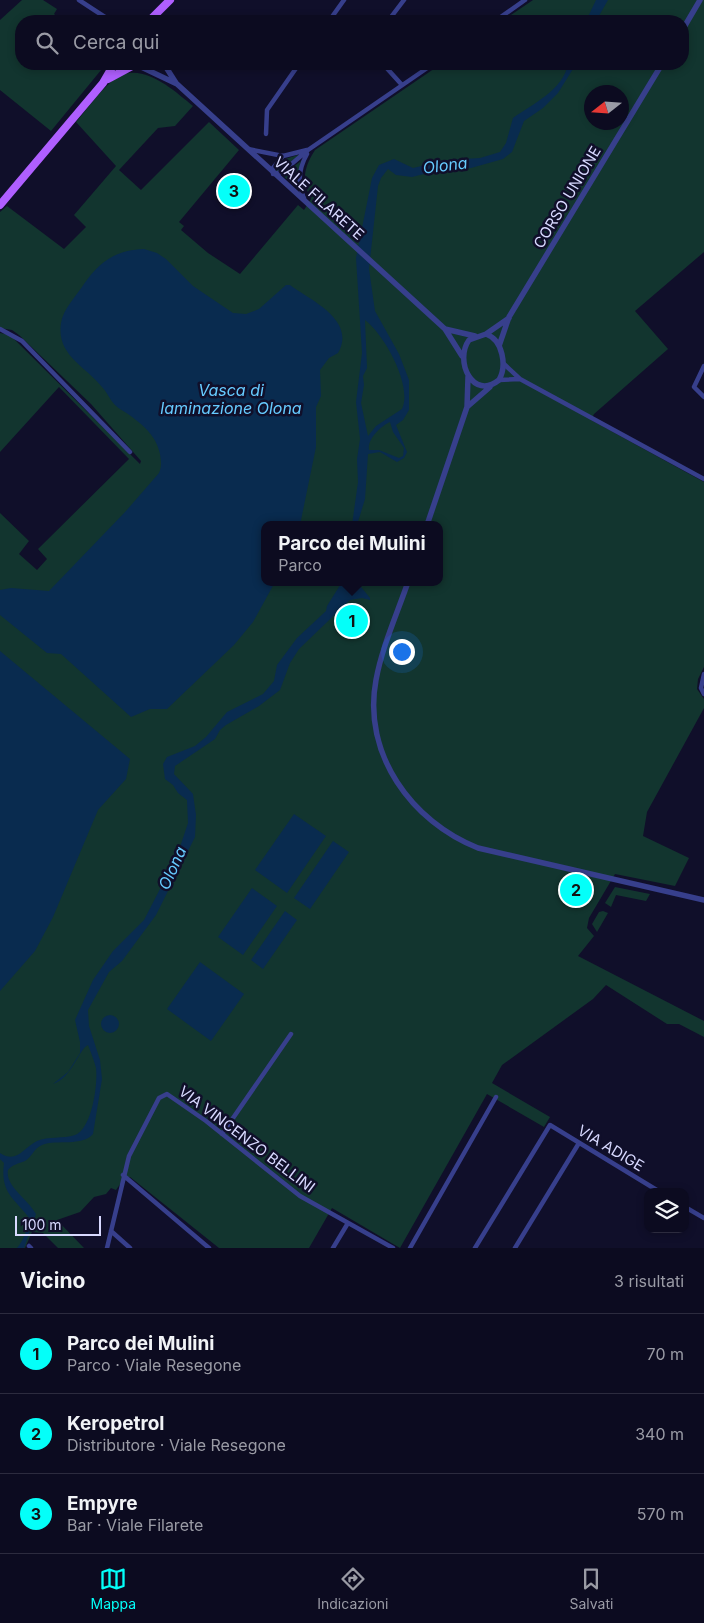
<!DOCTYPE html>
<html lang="it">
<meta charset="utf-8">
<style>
body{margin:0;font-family:Inter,sans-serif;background:#1a192d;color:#f1f3f6}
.controls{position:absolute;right:15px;bottom:15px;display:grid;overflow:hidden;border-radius:10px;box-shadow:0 2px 8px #0003}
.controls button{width:45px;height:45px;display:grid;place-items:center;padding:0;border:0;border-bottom:1px solid #2c2b3e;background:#0c0b20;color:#f1f3f6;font:25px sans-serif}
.compass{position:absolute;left:584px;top:85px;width:45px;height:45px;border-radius:50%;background:#0c0b20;box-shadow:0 2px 8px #0003;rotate:253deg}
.scale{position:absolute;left:15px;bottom:12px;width:86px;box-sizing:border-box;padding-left:5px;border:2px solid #d8d9ff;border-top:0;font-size:14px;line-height:18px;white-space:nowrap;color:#d8d9ff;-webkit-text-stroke:4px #100f2a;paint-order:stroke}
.you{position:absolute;left:401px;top:651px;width:18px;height:18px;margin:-12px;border:4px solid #fff;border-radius:50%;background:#1a73e8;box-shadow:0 0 0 8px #1a73e833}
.badge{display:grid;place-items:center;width:32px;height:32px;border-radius:50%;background:#04fff9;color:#111;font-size:16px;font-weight:700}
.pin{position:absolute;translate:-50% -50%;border:2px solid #fff;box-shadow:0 1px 5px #0006}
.popup{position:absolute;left:261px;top:521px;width:182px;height:65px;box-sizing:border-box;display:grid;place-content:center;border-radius:10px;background:#0c0b20;filter:drop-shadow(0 1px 4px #0005);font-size:16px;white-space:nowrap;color:#9a9ba5}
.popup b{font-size:19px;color:#f1f3f6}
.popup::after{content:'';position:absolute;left:50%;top:100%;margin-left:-10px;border:10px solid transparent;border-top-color:#0c0b20}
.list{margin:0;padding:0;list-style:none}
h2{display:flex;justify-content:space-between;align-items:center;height:65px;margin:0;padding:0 20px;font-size:21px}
h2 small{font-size:16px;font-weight:400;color:#9a9ba5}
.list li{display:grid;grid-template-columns:32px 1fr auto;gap:15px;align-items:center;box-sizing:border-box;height:80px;padding:0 20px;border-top:1px solid #2c2b3e}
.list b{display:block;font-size:19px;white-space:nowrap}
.list p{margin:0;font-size:16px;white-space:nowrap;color:#9a9ba5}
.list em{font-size:16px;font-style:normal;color:#9a9ba5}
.icon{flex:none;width:28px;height:28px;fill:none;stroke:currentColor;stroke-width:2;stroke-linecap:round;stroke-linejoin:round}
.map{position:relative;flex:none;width:704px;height:1248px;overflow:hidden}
.search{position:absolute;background:#0c0b20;box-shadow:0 2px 8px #0003;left:15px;right:15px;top:15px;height:55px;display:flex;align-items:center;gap:12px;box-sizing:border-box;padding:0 18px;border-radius:20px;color:#9a9ba5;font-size:19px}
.sheet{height:305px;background:#0c0b20}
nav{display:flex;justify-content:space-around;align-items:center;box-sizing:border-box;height:70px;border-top:1px solid #2c2b3e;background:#0c0b20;font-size:14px;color:#9a9ba5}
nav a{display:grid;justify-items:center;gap:2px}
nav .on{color:#04fff9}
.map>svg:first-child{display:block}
.green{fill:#12352f;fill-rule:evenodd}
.water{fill:#092b4f;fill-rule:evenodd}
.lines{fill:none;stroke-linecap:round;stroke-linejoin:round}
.minor{stroke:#373f8c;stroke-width:4.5}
.tertiary{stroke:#373f8c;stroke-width:5.5}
.primary{stroke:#af5fff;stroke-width:8}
.labels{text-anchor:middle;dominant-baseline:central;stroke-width:5;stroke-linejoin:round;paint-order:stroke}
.street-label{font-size:15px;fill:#d8d9ff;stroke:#100f2a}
.water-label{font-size:16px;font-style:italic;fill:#66cbff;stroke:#100f2a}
</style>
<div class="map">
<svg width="704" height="1248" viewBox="0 0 704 1248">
<rect width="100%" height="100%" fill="#100f2a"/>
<path class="green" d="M22 0H43L57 9 54 14 62 21H21V64H106L51 131 0 90V20Z
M533 0H704V252L635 311 668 349 594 414 591 420 704 482V667L698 679 697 689 704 699V708L647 812 643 836 689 858 675 886 615 874 589 918 587 928 594 936 578 956 704 1021V1037L679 1024H667L606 985 593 999 502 1065 492 1083 550 1117 544 1127 487 1094 400 1248 332 1208 309 1248H219L130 1177 123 1180 116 1190 111 1188 106 1194 94 1197 80 1212 57 1220 84 1248H58L43 1233 32 1232 25 1248H0V513L29 541 19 554 37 570 47 559 38 549 129 459 59 387 0 452V333L10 335 140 464 141 461 91 404 19 335 12 330 0 328V212L7 206 64 249 86 227 74 215 116 166 76 122C87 109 99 92 112 81 139 58 172 89 193 106L175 126 158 128 119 170 141 190 209 122 239 150 179 222 184 226 181 230 208 253 240 274 298 205 304 210 311 199C301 181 304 167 315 150L441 64H683V21H502ZM592 92H622V122H592ZM264 525H440V582H264Z
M301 154 277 172 276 171 285 159Z
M301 161 298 175V189L282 175Z
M615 887 650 894 646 901 616 895 611 907 605 903Z
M603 911 608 913 597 932 592 924 599 912Z"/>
<path class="water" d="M596 0H608L596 21H586Z
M568 64H576L558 93 543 108 524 121 512 152 503 159 471 168H448L412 177 396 175 388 169 381 178 378 186 369 269 375 311 399 354 409 380V410L403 420 396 425 407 452 404 458 397 462 380 452 368 454 365 499 357 525H352L358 482 357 459 360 439 356 402 362 353 356 258 372 178 379 165 394 159 413 168 448 160 480 158 500 152 506 143 513 118C533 104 563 90 568 64ZM365 320C384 334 413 386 402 409L376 426 368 436 361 403 364 385 363 376 367 368ZM390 422 393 432 404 448 403 456 399 458 379 450H369C367 439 381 426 390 422Z
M144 249 157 253 166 259 193 286 233 313 246 314 259 309 286 285H290C310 300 357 320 338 353L329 358 320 370 321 396 316 407V447L300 525H264V582H275L253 622 234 645 167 709H150L131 717 61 654 47 653 0 615V590L11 588 49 591 126 511 159 473C162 466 161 461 160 454 156 435 143 425 128 414 124 411 119 409 115 405 110 400 107 392 102 387 85 366 56 355 61 323 63 309 77 295 84 284 100 261 116 250 144 249Z
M342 582H357L370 598V600L362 598 350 600 299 649 290 663 280 690 259 706 226 725 220 730 215 739 175 766 174 774 193 794 196 815 195 837 156 915 122 961 109 972 88 1010 89 1026 100 1060 102 1079 93 1134C82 1147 57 1139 42 1145 34 1148 32 1157 25 1161 18 1164 13 1164 8 1170 5 1186 28 1199 36 1214L24 1248H17C25 1239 26 1229 30 1219 14 1198 0 1193 4 1163L0 1159V1153C17 1164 23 1148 37 1141 48 1136 63 1139 75 1135 92 1129 98 1084 96 1068 94 1060 91 1053 88 1045 79 1049 72 1078 53 1084L68 1072 80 1053V1042L75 1020 93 980 113 951 144 920 177 856 188 823 187 800 178 793 173 785 165 779 163 764 167 757 195 746 206 737 227 712 263 694 274 681 277 665 297 638 326 611 327 606Z
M0 651 130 759 126 779 98 810 53 917 35 951 0 991Z
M294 814 326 836 287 893 255 870Z
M333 841 349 852 310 909 294 898Z
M252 888 277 906 243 955 218 937Z
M285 911 297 920 263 969 251 960Z
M200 962 244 994 211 1041 167 1009Z
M101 1024a9 9 0 1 1 18 0a9 9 0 1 1-18 0Z"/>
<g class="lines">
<path class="minor" d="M79 0 111 21
M329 21 344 0
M388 21 404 0
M495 21 525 0
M383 64 402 85
M266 134 267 110 299 64
M248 149 283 156 307 150
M283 156 273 168V174L282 172 308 150 433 64
M304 198C297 183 299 168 307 154
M0 329 22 341 130 452
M504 364 520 379 704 479
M704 366 694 387 704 397
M499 380 520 379
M704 674 701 688 704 694
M222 1134 291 1034
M123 1175 209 1248
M685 1207 704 1218
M111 1231 130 1248
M29 1246 31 1248
M107 1248 129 1156 159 1098 167 1094 206 1121 300 1196 393 1248
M333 1248 348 1223
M410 1248 496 1097
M475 1248 550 1125 660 1192
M515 1248 579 1143"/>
<path class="tertiary" d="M683 29 700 0
M164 64 176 83
M137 65 177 84 445 329 462 356
M445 329 475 336
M486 334C503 340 507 366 499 380 473 401 454 361 469 340L486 334 509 318
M499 346 509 317 662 64
M467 407 490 387
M427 525 467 407 468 377
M408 582C397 614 382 647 376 680 362 754 412 822 478 848L704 900"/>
<path class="primary" d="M149 21 170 0
M108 79 134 65
M0 205 103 83 114 64"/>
</g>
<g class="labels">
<g class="street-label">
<text transform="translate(567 197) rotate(-59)">CORSO UNIONE</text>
<text transform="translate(319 198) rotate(42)">VIALE FILARETE</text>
<text transform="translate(247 1139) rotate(37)">VIA VINCENZO BELLINI</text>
<text transform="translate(611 1148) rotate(31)">VIA ADIGE</text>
</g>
<g class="water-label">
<text transform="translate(445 165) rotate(-7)">Olona</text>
<text x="231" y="390">Vasca di<tspan x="231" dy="18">laminazione Olona</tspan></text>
<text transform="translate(172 868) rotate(-66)">Olona</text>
</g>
</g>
</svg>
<div class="controls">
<button><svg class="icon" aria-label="layers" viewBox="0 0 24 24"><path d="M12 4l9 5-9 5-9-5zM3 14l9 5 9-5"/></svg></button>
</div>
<svg class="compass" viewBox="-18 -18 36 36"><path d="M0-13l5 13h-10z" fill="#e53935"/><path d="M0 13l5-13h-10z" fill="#9a9ba5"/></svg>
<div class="scale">100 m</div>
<div class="you"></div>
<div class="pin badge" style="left:352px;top:621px">1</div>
<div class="popup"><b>Parco dei Mulini</b>Parco</div>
<div class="pin badge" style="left:576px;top:890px">2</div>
<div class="pin badge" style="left:234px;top:191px">3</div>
<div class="search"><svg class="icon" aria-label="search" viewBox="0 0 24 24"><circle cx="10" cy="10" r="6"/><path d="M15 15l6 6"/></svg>Cerca qui</div>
</div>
<section class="sheet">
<h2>Vicino<small>3 risultati</small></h2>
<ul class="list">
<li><span class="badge">1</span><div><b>Parco dei Mulini</b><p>Parco · Viale Resegone</p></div><em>70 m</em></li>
<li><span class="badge">2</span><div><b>Keropetrol</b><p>Distributore · Viale Resegone</p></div><em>340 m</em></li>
<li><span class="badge">3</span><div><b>Empyre</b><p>Bar · Viale Filarete</p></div><em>570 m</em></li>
</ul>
</section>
<nav>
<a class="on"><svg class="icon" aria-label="map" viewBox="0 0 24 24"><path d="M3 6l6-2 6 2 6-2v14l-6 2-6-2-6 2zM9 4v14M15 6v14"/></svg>Mappa</a>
<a><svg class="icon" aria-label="directions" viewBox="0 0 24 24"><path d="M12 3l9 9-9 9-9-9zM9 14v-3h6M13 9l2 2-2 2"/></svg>Indicazioni</a>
<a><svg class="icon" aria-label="saved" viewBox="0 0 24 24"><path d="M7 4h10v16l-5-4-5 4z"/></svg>Salvati</a>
</nav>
